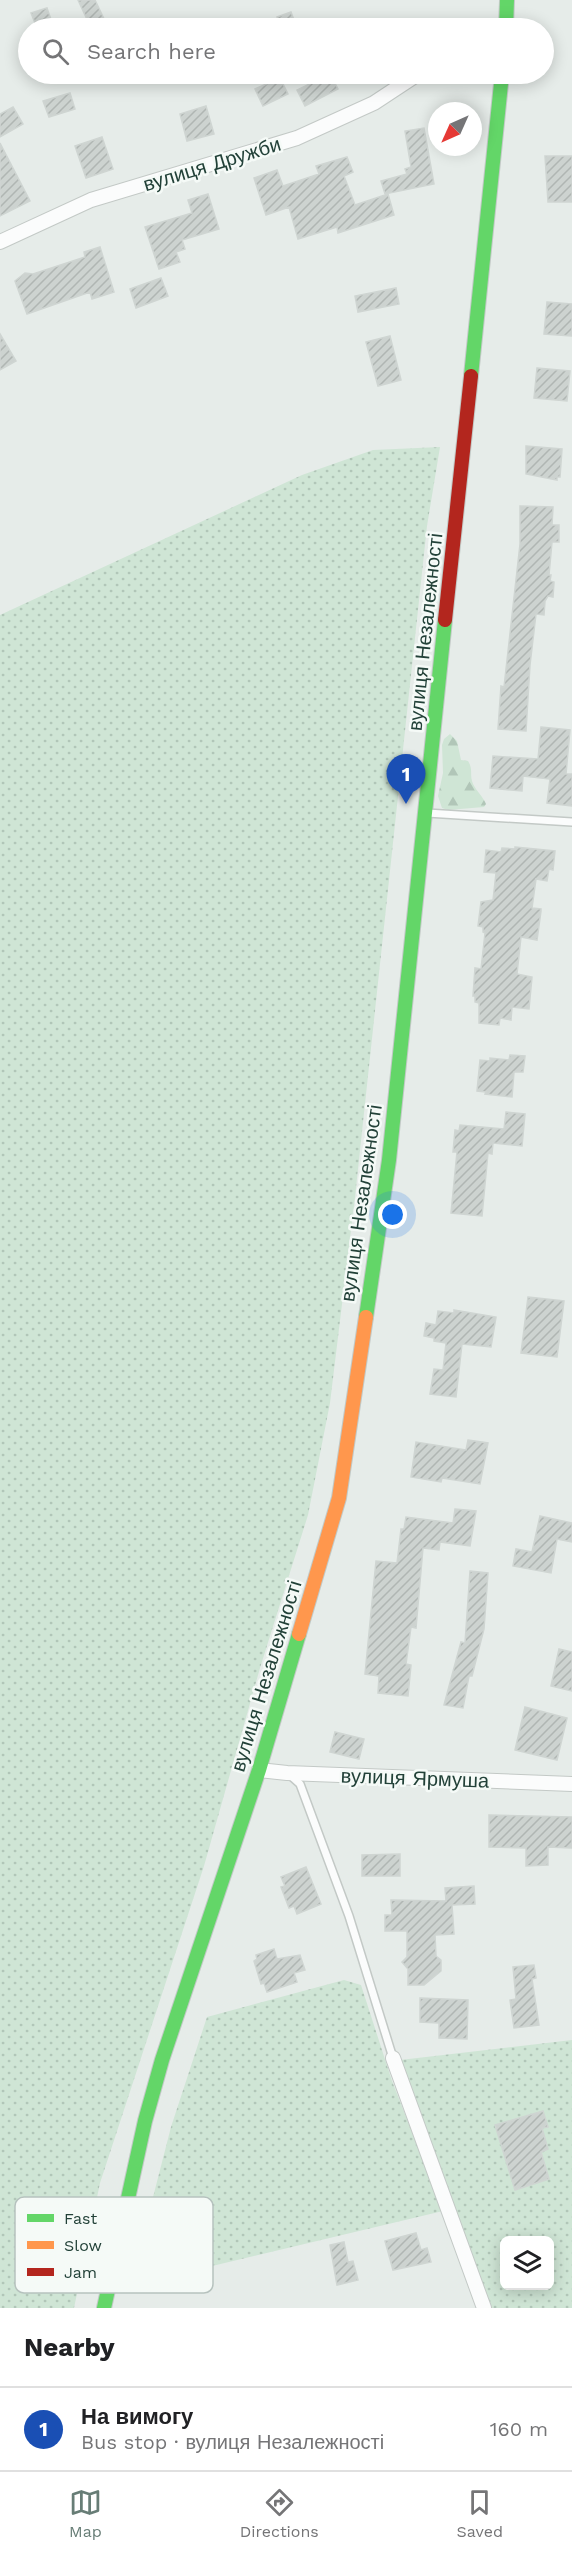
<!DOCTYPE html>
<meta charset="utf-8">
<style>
body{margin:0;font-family:"Work Sans",sans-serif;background:#f2f2f2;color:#202124}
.controls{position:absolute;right:18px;bottom:18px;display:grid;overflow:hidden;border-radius:9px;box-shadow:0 3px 15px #0003}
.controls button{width:54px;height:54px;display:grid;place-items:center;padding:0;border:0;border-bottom:2px solid #e0e0e0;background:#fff;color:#202124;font:30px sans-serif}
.compass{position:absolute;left:428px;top:102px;width:54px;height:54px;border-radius:50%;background:#fff;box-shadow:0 3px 15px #0003;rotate:225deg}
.you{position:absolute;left:393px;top:1215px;width:21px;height:21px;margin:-15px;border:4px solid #fff;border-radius:50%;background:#1a73e8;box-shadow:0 0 0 9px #1a73e833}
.badge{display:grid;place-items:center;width:39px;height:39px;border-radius:50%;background:#677d76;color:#fff;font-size:20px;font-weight:700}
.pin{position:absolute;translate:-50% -50px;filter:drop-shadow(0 2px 3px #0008)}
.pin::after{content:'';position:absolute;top:32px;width:21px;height:18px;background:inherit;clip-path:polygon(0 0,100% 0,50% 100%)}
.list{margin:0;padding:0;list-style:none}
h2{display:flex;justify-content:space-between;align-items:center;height:78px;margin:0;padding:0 24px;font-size:26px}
h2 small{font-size:20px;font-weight:400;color:#757577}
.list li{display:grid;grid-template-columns:39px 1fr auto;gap:18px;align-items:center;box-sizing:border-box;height:84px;padding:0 24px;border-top:2px solid #e0e0e0}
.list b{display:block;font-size:22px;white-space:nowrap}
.list p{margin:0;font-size:20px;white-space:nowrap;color:#757577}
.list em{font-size:20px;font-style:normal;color:#757577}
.icon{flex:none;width:33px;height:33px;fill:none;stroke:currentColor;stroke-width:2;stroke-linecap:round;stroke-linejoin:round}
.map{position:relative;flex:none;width:572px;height:2308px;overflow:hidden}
.search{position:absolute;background:#fff;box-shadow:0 3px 15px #0003;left:18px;right:18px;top:18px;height:66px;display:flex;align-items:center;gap:15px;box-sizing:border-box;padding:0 21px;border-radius:33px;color:#757577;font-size:22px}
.sheet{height:162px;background:#fff}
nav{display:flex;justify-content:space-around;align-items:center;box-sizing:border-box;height:84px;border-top:2px solid #e0e0e0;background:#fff;font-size:16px;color:#757577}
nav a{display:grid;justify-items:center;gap:3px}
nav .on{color:#677d76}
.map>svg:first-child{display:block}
.forest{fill:url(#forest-firs)}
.garden{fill:url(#garden-dots);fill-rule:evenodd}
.building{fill:url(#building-hatch);stroke:#cfd5d2;stroke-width:1.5}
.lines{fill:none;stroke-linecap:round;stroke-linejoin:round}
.lane-casing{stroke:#c3c9c6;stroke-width:10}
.street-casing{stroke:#c3c9c6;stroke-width:16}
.fast-casing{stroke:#c2c9c6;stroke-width:16}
.slow-casing{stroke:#c2c9c6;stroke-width:16}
.jam-casing{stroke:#c2c9c6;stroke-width:16}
.lane{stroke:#fbfcfc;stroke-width:7}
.street{stroke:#fbfcfc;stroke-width:14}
.fast{stroke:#63d668;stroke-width:14}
.slow{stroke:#ff974d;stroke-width:14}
.jam{stroke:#b3261e;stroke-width:14}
.labels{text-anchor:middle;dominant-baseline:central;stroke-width:5;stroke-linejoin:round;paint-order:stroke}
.street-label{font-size:20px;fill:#224138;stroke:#f5faf7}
.key{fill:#f5faf7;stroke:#b6c2be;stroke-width:1.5}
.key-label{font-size:16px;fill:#224138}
</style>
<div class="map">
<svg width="572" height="2308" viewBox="0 0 572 2308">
<defs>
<pattern id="forest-firs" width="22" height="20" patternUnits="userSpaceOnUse" patternTransform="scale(1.5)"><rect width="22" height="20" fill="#cfe5d5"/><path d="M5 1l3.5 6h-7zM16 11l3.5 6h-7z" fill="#b1c6b8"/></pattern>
<pattern id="garden-dots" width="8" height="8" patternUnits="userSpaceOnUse" patternTransform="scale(1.5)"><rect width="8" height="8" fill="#cfe5d5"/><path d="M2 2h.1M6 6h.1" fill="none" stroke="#b1c6b8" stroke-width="1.8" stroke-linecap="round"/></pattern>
<pattern id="building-hatch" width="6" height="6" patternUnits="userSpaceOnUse" patternTransform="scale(1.5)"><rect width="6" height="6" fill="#cdd3d0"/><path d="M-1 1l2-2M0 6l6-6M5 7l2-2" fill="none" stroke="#b0b6b3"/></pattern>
</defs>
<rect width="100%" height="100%" fill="#e6ece9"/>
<path class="forest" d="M450 734 457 741 461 760 468 761C473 769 470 773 472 781 474 789 483 796 486 804L484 807 448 810 442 808 438 796 443 773 442 745 444 739Z"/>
<path class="garden" d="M440 447 427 526 355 1197 330 1403 308 1515 260 1668 204 1866 100 2183 74 2308H0V615L302 475 373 450Z
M344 1980 361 1985 392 2081 443 2211 137 2284 151 2205 171 2127 207 2017Z
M572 2040V2308H485L400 2060ZM504 2240H550V2286H504Z"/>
<path class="building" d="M78 0H95L106 23 91 28Z
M47 8 54 28H37L31 13Z
M291 12 297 28H281L277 17Z
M330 74 338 89 305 106 297 90Z
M280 78 288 94 263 106 255 89Z
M70 93 75 109 49 117 43 101Z
M206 106 214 134 187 141 180 114Z
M13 107 23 124 0 137V114Z
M424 128 434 184 385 194 381 181 407 174 405 169 411 167 405 131Z
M102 137 113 169 86 178 75 146Z
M0 143 30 201 0 216Z
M545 156H572V202H548Z
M347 157 353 172 344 176 355 205 388 194 394 215 338 233 337 227 298 239 289 207 266 215 254 178 277 170 283 186 319 174 316 166Z
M208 194 219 229 182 240 185 249 176 252 180 262 159 269 145 227 192 213 188 200Z
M100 247 114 292 92 299 90 292 27 314 15 281 25 273 33 274 85 257 84 252Z
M161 278 168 296 136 308 130 289Z
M396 288 399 304 358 312 355 296Z
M547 302 572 304V336L544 334Z
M0 334 16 361 0 370Z
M390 336 401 380 378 386 366 342Z
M537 368 570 371 567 401 534 398Z
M526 446 562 449 560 477H557V480L526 474Z
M520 506 553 507 552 525H559V542H552L549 575H551L550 581 554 582 553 597 548 596 545 601 544 615 536 614 530 665 526 731 498 729 501 686 504 687 520 544Z
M541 727 570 730 566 774H572V806L547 803 550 779 523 776 522 791 490 788 493 756 538 759Z
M515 847 555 851 553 870 549 869 547 881 536 879 532 908 541 909V911L537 940 521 937 517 974 532 977 529 1009 512 1007 511 1020 500 1018 499 1025 479 1023V1003L475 1002V996H473L475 968 481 969 485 933 483 932V927L478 926 481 902 493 900 496 873 484 872 486 850 501 852 502 848 515 849Z
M510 1055 525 1056 523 1072H514L512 1097 485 1094 486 1092 477 1091 480 1060 490 1061V1058L509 1060Z
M506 1112 525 1114 522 1146 493 1143 492 1154 488 1153 482 1216 451 1213 457 1152H453L455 1130 459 1131 460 1125 504 1129Z
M528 1297 564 1301 557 1357 521 1353Z
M454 1310 496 1317 491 1347 462 1344 456 1397 430 1394 434 1369 443 1370 446 1343 434 1341V1338L424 1336 426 1323 436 1325 438 1311 454 1313Z
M468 1440 488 1443 480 1484 442 1478 441 1482 411 1477 416 1442 466 1450Z
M455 1509 476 1511 470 1546 440 1542 439 1550 423 1548 416 1628 411 1627 406 1664 411 1665 408 1696 378 1693 379 1676 365 1674 376 1561 397 1563 401 1529H404L406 1517 453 1523Z
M540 1516 572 1523V1542L557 1539 551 1573 513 1566 516 1549 532 1552Z
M470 1571 488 1573 484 1629 472 1676H469L463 1708 444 1705 461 1642 465 1643Z
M559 1649 572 1652V1691L551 1686Z
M525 1707 567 1718 557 1760 515 1750Z
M335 1732 364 1739 359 1759 330 1752Z
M489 1815 572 1817V1848L548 1847V1865L526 1866V1848L489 1847Z
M400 1854V1876H362V1855Z
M306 1867 321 1904 297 1914 294 1906 289 1908 281 1887 285 1886 281 1877Z
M474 1886 475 1904 452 1905 454 1934 435 1935 436 1956 441 1960V1971L424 1985H408V1969L402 1962 407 1957V1931H385V1915H392L391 1900 446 1901 445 1888Z
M274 1949 277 1959 300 1955 305 1970 294 1973 297 1982 267 1992 264 1983 261 1984 254 1961 257 1959 256 1955Z
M534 1965 536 1978 532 1979 539 2025 514 2028 510 2000 516 1999 513 1967Z
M420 1998 468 2000 467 2039 439 2038V2023L420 2022Z
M543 2111 548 2127 542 2128 548 2149 541 2152 549 2179 515 2190 495 2125Z
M416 2233 421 2250 427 2248 431 2262 393 2270 385 2241Z
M344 2242 348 2262 353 2261 358 2280 337 2285 330 2245Z"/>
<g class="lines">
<g class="lane-casing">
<path id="lane" d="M427 813 572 822
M290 1775 300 1784 349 1916 393 2058"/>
</g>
<g class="street-casing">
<path id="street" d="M0 242 91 200 297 138 374 103 418 74
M259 1770 287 1773 572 1784
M393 2058 484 2308"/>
</g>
<g class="fast-casing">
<path id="fast" d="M506 28 507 0
M471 376 502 74
M366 1317 389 1160 445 620
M104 2308 145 2121 162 2060 259 1770 299 1634"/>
</g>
<g class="slow-casing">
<path id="slow" d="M299 1634 339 1498 366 1317"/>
</g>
<g class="jam-casing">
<path id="jam" d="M445 620 471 376"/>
</g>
<use href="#lane" class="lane"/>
<use href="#street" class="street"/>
<use href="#fast" class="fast"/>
<use href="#slow" class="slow"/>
<use href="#jam" class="jam"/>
</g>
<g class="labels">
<g class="street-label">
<text transform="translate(212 164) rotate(-17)">вулиця Дружби</text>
<text transform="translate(425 632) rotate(-84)">вулиця Незалежності</text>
<text transform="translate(361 1203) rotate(-82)">вулиця Незалежності</text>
<text transform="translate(266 1676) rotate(-73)">вулиця Незалежності</text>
<text transform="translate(415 1778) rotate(2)">вулиця Ярмуша</text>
</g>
</g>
<rect x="15" y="2197" width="198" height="96" rx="9" class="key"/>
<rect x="27" y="2214" width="27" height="8" fill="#63d668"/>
<rect x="27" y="2241" width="27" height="8" fill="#ff974d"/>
<rect x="27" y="2268" width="27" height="8" fill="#b3261e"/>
<g class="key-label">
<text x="64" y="2224">Fast</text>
<text x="64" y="2251">Slow</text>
<text x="64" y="2278">Jam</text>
</g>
</svg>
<div class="controls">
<button><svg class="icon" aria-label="layers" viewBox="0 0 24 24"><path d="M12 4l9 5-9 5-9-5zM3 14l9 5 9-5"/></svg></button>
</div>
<svg class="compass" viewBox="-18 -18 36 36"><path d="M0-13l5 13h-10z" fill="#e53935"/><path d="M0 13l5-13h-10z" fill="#757577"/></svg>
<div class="you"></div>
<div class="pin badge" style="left:406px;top:804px;background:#1a4fb4">1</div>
<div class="search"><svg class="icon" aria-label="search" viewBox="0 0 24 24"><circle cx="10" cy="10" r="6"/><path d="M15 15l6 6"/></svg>Search here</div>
</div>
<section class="sheet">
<h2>Nearby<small></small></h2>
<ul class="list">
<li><span class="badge" style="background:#1a4fb4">1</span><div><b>На вимогу</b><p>Bus stop · вулиця Незалежності</p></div><em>160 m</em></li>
</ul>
</section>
<nav>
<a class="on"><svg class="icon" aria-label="map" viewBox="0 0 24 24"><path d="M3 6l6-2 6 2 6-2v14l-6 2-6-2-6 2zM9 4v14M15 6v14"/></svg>Map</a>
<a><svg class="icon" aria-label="directions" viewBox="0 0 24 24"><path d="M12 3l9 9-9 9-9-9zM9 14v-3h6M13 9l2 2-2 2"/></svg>Directions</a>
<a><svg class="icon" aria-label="saved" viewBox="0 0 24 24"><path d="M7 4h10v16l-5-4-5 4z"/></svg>Saved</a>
</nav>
